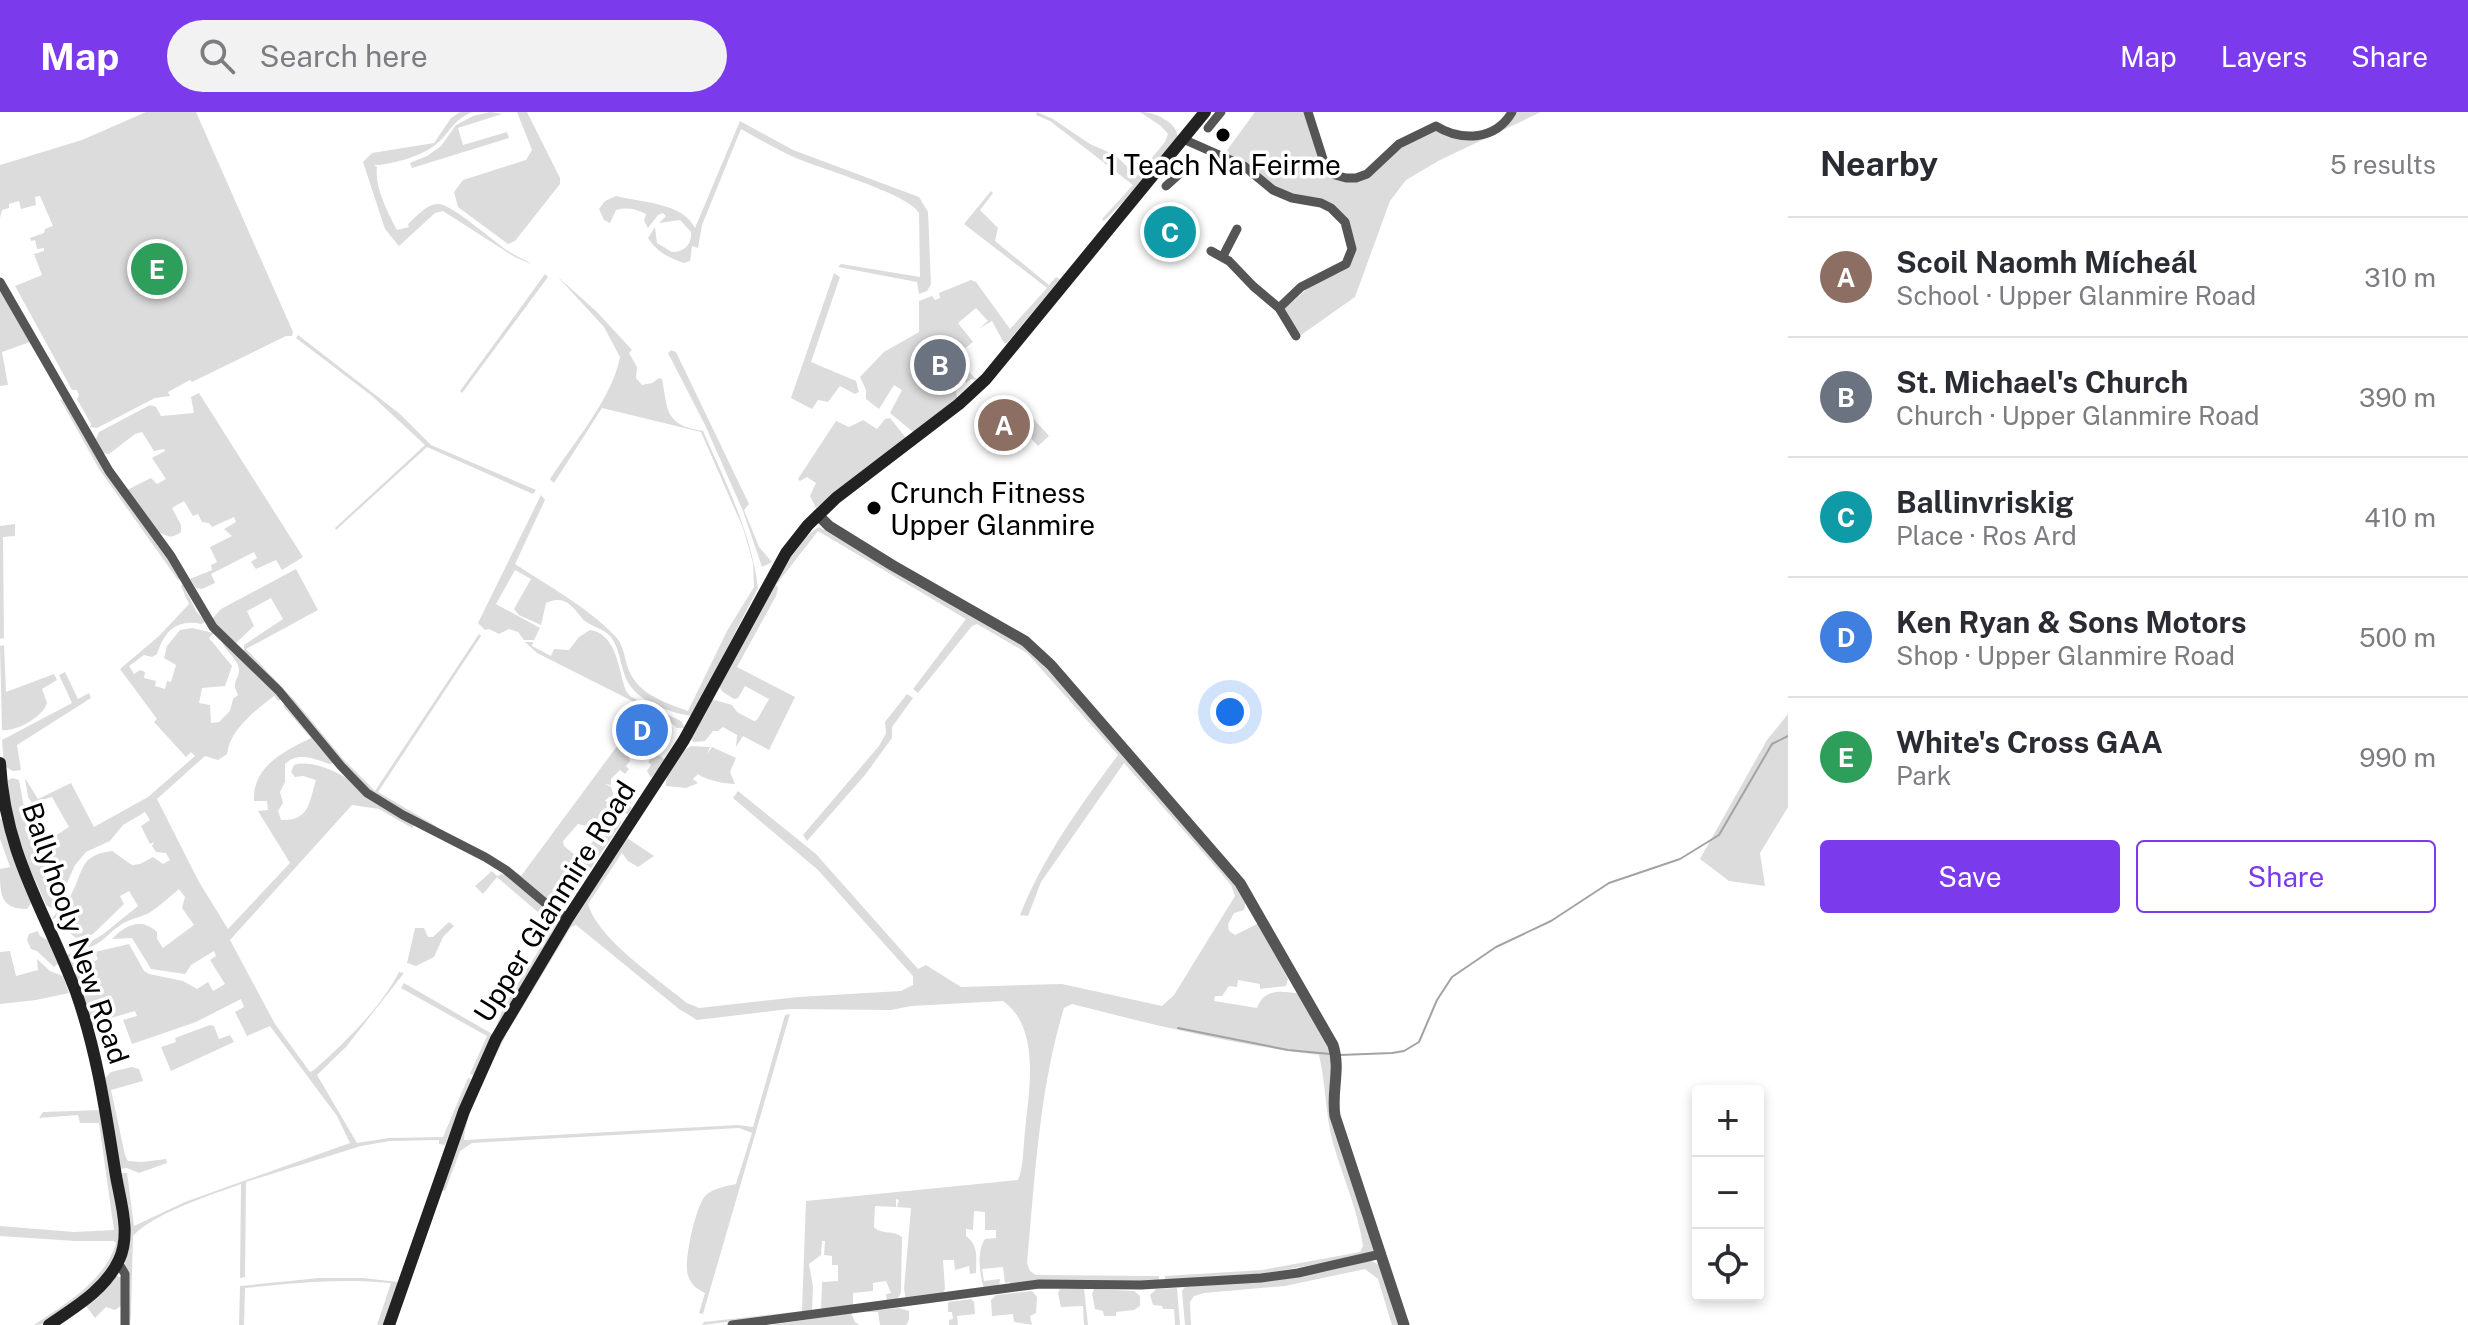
<!DOCTYPE html>
<meta charset="utf-8">
<style>
body{margin:0;font-family:"Public Sans",sans-serif;background:#f2f2f3;color:#2b2b33}
.controls{position:absolute;right:24px;bottom:24px;display:grid;overflow:hidden;border-radius:8px;box-shadow:0 4px 12px #0003}
.controls button{width:72px;height:72px;display:grid;place-items:center;padding:0;border:0;border-bottom:2px solid #e1e1e2;background:#fff;color:#2b2b33;font:40px sans-serif}
.you{position:absolute;left:1230px;top:600px;width:28px;height:28px;margin:-20px;border:6px solid #fff;border-radius:50%;background:#1a73e8;box-shadow:0 0 0 12px #1a73e833}
.badge{display:grid;place-items:center;width:52px;height:52px;border-radius:50%;background:#7c3aed;color:#fff;font-size:26px;font-weight:700}
.pin{position:absolute;translate:-50% -50%;border:4px solid #fff;box-shadow:0 2px 8px #0006}
.list{margin:0;padding:0;list-style:none}
h2{display:flex;justify-content:space-between;align-items:center;height:104px;margin:0;padding:0 32px;font-size:34px}
h2 small{font-size:26px;font-weight:400;color:#7c7c81}
.list li{display:grid;grid-template-columns:52px 1fr auto;gap:24px;align-items:center;box-sizing:border-box;height:120px;padding:0 32px;border-top:2px solid #e1e1e2}
.list b{display:block;font-size:30px;white-space:nowrap}
.list p{margin:0;font-size:26px;white-space:nowrap;color:#7c7c81}
.list em{font-size:26px;font-style:normal;color:#7c7c81}
.actions{display:flex;gap:16px;padding:24px 32px}
.actions a{flex:1;padding:18px 0;border:2px solid #7c3aed;border-radius:8px;text-align:center;font-size:28px;color:#7c3aed}
.actions .main{background:#7c3aed;color:#fff}
.icon{flex:none;width:44px;height:44px;fill:none;stroke:currentColor;stroke-width:2;stroke-linecap:round;stroke-linejoin:round}
.map{position:relative;flex:none;width:1788px;height:1213px;overflow:hidden}
header{display:flex;align-items:center;gap:48px;box-sizing:border-box;height:112px;padding:0 40px;background:#7c3aed;color:#fff}
header strong{font-size:38px}
nav{display:flex;gap:44px;margin-inline-start:auto;font-size:28px}
.search{width:560px;height:72px;background:#f2f2f3;display:flex;align-items:center;gap:20px;box-sizing:border-box;padding:0 28px;border-radius:44px;color:#7c7c81;font-size:30px}
main{display:flex}
aside{flex:1;background:#fff}
.map>svg:first-child{display:block}
.green{fill:#dcdcdc}
.lines{fill:none;stroke-linecap:round;stroke-linejoin:round}
.stream{stroke:#a3a3a3;stroke-width:2}
.minor{stroke:#555;stroke-width:9}
.tertiary{stroke:#555;stroke-width:11}
.secondary{stroke:#222;stroke-width:12}
.poi-dot{fill:#000;stroke:#fff;stroke-width:3}
.labels{text-anchor:middle;dominant-baseline:central;stroke-width:7;stroke-linejoin:round;paint-order:stroke}
.poi-label{font-size:28px;fill:#000;stroke:#fff}
.street-label{font-size:28px;fill:#000;stroke:#fff}
</style>
<header>
<strong>Map</strong>
<div class="search"><svg class="icon" aria-label="search" viewBox="0 0 24 24"><circle cx="10" cy="10" r="6"/><path d="M15 15l6 6"/></svg>Search here</div>
<nav><a>Map</a><a>Layers</a><a>Share</a></nav>
</header>
<main>
<div class="map">
<svg width="1788" height="1213" viewBox="0 0 1788 1213">
<rect width="100%" height="100%" fill="#fff"/>
<path class="green" d="M146 0H196L293 220 292 224H286L192 270 190 268 168 280 170 284 155 286 97 316 90 315 91 312 77 287 79 283 77 278H72L15 174 42 163 34 142 44 139V136L37 137 35 128 31 129 30 126 44 121 45 117 53 114 40 84 35 85 36 93 21 97 19 89 9 92V96L2 98 0 106V53L82 28Z
M460 0H472C450 10 451 21 434 34 420 45 389 53 374 53L377 55C374 74 388 101 397 118L409 115 408 112C416 105 427 91 439 92 453 93 495 131 511 141 518 145 528 149 531 152L513 144 443 99 435 101 399 134 385 117 363 50 372 41 434 31 451 6Z
M490 0 502 2 458 16 463 33 507 20 509 26 412 56 410 51 427 44 441 34 456 13 473 4Z
M517 0H527L560 66V72L515 129 508 132 458 95 454 80 463 68 526 48 532 38Z
M1037 0 1053 7 1090 32 1115 43 1137 64 1165 30 1168 22 1161 14 1140 0C1155 0 1178 10 1178 27L1126 87 1104 109 1102 107 1133 73 1050 9 1036 3Z
M1255 0H1305L1325 57 1355 68 1399 32 1436 14 1484 23 1512 0H1541L1440 48 1406 68 1390 89 1355 185 1301 223 1284 197 1313 172 1341 160 1351 151 1344 104 1278 78 1225 41Z
M740 9 793 38 919 85 928 100 931 172 927 179 919 182 917 170 838 155 841 152 920 165 919 101C909 82 819 56 796 46 777 38 759 27 741 17L702 113 698 136 692 134 690 149 684 151C669 146 657 140 648 126L655 115 657 131 672 140C685 140 692 132 691 120L680 108 659 111 666 104 663 101 658 103 648 116 644 109 646 102C636 97 627 95 616 98L610 111 604 108 599 97 605 89 616 84C642 91 682 90 695 116Z
M991 79 993 81 980 98 998 116 995 129 1049 173 1056 165 1060 167 1007 231H1004L992 209 978 217 988 209 976 196 958 211 973 230 954 245 977 268 971 267 966 271 959 255 933 232 922 246 949 271 961 275 956 279 957 286 913 320 890 301 902 278 894 273 879 297 866 287V278L860 265 884 240 919 220V189L932 184 935 188 940 186 939 181 971 168 976 170 1010 217 1047 176 964 112Z
M834 161 840 165 811 250 856 269 859 280 855 282 840 274 828 290 818 288 812 297 791 286Z
M545 162 548 165 462 281 460 279Z
M558 165 597 200 632 238 629 241 637 255 636 266 642 273 652 271 659 266 662 267C668 298 664 313 703 319 726 371 751 420 758 476L692 604C675 602 643 591 632 576 620 562 622 540 611 525 603 515 587 514 581 505 571 492 563 483 546 491L541 513 519 503 514 497 531 467 515 458 496 492 540 516 534 528H524L518 520 509 517 499 522 489 517 485 518 478 511 541 383 545 388 515 452C548 474 588 495 616 525 623 533 624 543 627 553 635 581 663 590 688 599L727 519 754 475 753 451 743 416 701 320 602 296 554 371 550 367C572 333 613 285 620 245L604 215Z
M0 175 30 230 2 240 8 273 0 274Z
M298 223 400 302 431 333 536 378 533 382 427 335 336 418 335 416 425 333 372 284 296 226Z
M671 238 676 240 749 392 744 398 759 435 772 450 762 455 743 399 705 313 668 241Z
M199 281 303 445 282 458 276 448 256 457 251 450 257 446 254 440 211 462 215 471 202 477 196 476 190 467 212 458 211 453 217 450 210 435 232 424 224 417 236 410 234 405 212 415 209 411 202 410 198 402 193 404 184 389 172 396 181 413V420C168 429 168 422 159 421L127 378 151 366 157 372 166 367 152 346 165 339 164 337 154 339 142 320 135 322 109 342 103 341 96 327 99 320 150 293 156 295 161 304 194 301 191 285Z
M60 287 66 289 181 466 178 468 99 357Z
M1031 304 1049 324 1038 334 1020 314Z
M890 306 906 326 816 396 810 384 816 371 807 365 800 369 798 367 836 309 849 315 863 308 877 317 885 307Z
M15 412V424L3 425 4 526 0 527V414Z
M819 415 1029 537 1229 762 1246 788 1244 798 1234 801 1228 812 1229 819 1235 823 1259 811 1288 867 1286 874 1260 877V872L1238 868 1237 875 1229 874 1222 884H1215L1214 889 1257 896C1264 876 1282 879 1300 882 1311 899 1337 934 1334 954 1332 973 1327 984 1331 1003 1342 1048 1360 1091 1375 1134L1376 1139 1373 1142 1261 1162 1165 1169V1164L1262 1158 1360 1140 1363 1134C1358 1098 1343 1066 1333 1031 1325 1002 1326 972 1319 943 1235 933 1154 913 1072 892L1064 896C1039 978 1035 1066 1027 1151L1030 1159 1036 1163 1159 1164V1169H1035L1010 1173V1170L1005 1171 1003 1155 982 1157 984 1169 1000 1167 999 1175 984 1177C980 1163 976 1140 985 1127L996 1126V1118H985V1100L974 1099 973 1118 966 1117V1124C979 1133 976 1146 976 1161L970 1162 969 1154 955 1158 954 1148H943L945 1177 942 1183 906 1188 904 1177 911 1096 897 1095 899 1088 896 1087V1095L875 1094 874 1115C881 1123 894 1118 902 1125L901 1180 896 1190 887 1191 886 1182 891 1181 886 1169 873 1171V1179L853 1181V1195L821 1199 822 1170 838 1169V1153H832V1144L824 1143 825 1129H822L821 1143 809 1152 813 1174 812 1200 702 1213 704 1210 802 1199 806 1089 1018 1068C1024 1054 1023 1035 1025 1019 1029 979 1041 916 1003 889L911 894 891 898 789 897 697 908 679 897 576 813 571 815 509 918 506 917 570 808 627 726 654 744 638 755 628 749 622 741 588 792C598 827 658 867 687 891L699 896 798 885 901 879 913 873V864L818 758 733 686 738 679 816 742 918 857 926 853 961 875 1062 872 1162 894 1174 883 1235 784 1231 773 1221 761 1124 651 1041 770 1028 804 1020 803C1044 743 1080 694 1118 643L1027 541 977 512 972 514 918 581 913 577 966 507 818 419 776 473 778 476 776 484 737 555 795 585 769 638 743 624 736 635 737 623 723 615 718 619H713L705 629 693 630 690 624 711 587 732 593 737 600 754 609 757 608 769 587 745 574 738 586 734 587 723 580 718 573C738 536 789 431 819 415Z
M296 457 318 498 246 537 296 590 343 647 375 679 479 522 481 524 378 680 436 714 435 716 376 683 358 668 244 540V533L283 507 271 486 247 499 254 514 236 531 222 520 212 507 221 497Z
M183 472 196 499 205 509 202 512C177 507 165 518 157 542L152 545 144 543 129 554 134 562 140 558 145 560 144 566 156 569 155 574 165 577 167 569 171 570 176 553 164 546 167 534 180 518 192 516 214 521 209 526 232 554 225 574 202 576 199 591 210 593 211 611 219 610 230 599 233 587 238 583C231 569 238 570 239 558 239 547 224 539 222 529L281 587 279 589 274 584C255 599 230 617 227 642L218 648 205 644 157 687 199 770 228 817 290 751 258 699 268 698 267 689H254C252 655 284 639 311 626L283 594 285 592 335 650 330 652C315 647 298 639 285 652V670L280 680 283 691 278 699 281 708C310 709 309 690 316 668L303 664 295 665 291 660 294 653C328 642 386 694 414 713L412 716 379 697 352 693 230 828 275 912 310 960 314 958C345 930 380 897 399 860L404 861 346 935 317 963 357 1031 389 1026 443 1025 468 966 471 967 445 1033 439 1032V1028L390 1029 361 1034 246 1070 245 1165 240 1166 241 1072C213 1082 152 1102 133 1124L131 1202 130 1213H127L125 1148 128 1121 120 1061H127L134 1114 185 1090 350 1031 337 1004 270 914 247 924 235 900 244 895 241 887 196 910 132 932 123 908 137 904 135 899 104 908 101 915 92 914 65 843C77 839 85 842 95 849L98 847 95 840 129 832 144 859 149 862 183 869 197 877 208 870 213 879 225 872 210 848 216 844 214 839 191 853 185 862 151 857 132 826 112 827C125 813 141 805 157 820V827L163 836 194 813 182 796 185 785 179 777C169 785 160 794 149 801 139 806 128 807 119 814 107 822 96 839 83 834L102 823 138 794 129 779 120 784 124 792 93 822 81 828C73 825 66 820 71 811L78 805 71 798 51 808C57 799 66 792 71 783 84 759 79 743 112 739L132 753 140 752 153 745 163 752 170 748 166 741 156 740 152 734 154 730 150 732 141 714 150 708 145 700 123 713 110 729 86 740 75 753 59 789 51 796 46 793 31 759 22 749 5 670 12 666 19 668 24 695 42 725 53 720 55 724 69 715 52 685 32 691 28 685 25 666 38 687 71 671 94 715 148 685 195 644 191 640 186 645 154 610 157 607 120 557 159 524 189 492 181 474Z
M590 518C617 522 618 557 626 579L631 585 681 609 685 616H677L666 606 537 541 525 530H533L532 534 551 544 554 537 569 538 579 525Z
M4 533 6 580 54 562 57 568 42 577 47 591C43 605 16 620 2 618L0 534Z
M65 560 78 587 89 581 91 586 17 633 21 658 13 659 4 654 2 628 72 591 59 563Z
M907 582 913 586 892 615V626L865 663 807 729 803 723 879 634 886 621 885 610Z
M1788 602V695L1760 741 1765 774 1729 769 1700 747 1767 628Z
M629 618 665 648 651 666 647 659 651 653 648 650 654 643 644 634 641 637 637 635 629 644 630 649 626 654 629 657 625 662 620 658 611 667V673L605 672 611 675 614 685 616 683 622 685 620 688 609 685 605 689 629 694 632 696 628 702 609 701 591 715 578 712 563 729 564 734 576 744 581 745 608 709 618 707 622 710 573 783 561 793 562 797 441 719 491 743 521 764Z
M691 634 710 635 707 642 712 635 736 646 730 660 735 672C726 672 705 668 698 662L693 667 698 671 686 676 666 674C665 661 679 639 691 634Z
M0 707H2L8 730 31 791 27 797C0 797 0 782 0 757L10 755 0 727Z
M492 759 497 764 505 761 557 805 559 811 498 916 496 915 504 894 554 814 497 765 483 782 475 774Z
M449 810 454 814 443 825 434 845 416 854 407 851 415 816H424L428 825H433Z
M38 819 40 824 49 829 58 852 54 855 37 839 31 837 27 828 29 822Z
M10 839 16 864 38 858 37 847 50 859 63 864 69 881 36 888 0 892V840Z
M404 871 494 923 473 963 470 962 487 924 401 876Z
M790 902 703 1202 699 1201 705 1181C697 1177 690 1172 688 1163 683 1151 696 1092 706 1083 714 1076 727 1074 736 1072L752 1021 739 1016 472 1031 460 1039 445 1079 441 1078 463 1012 503 922 506 923C493 950 465 1000 464 1028L738 1013 753 1015 785 903Z
M210 913 214 914 219 927 230 923 234 930 171 959 161 935 176 930 175 926Z
M132 955 139 957 143 969 111 978 125 1043 128 1049 142 1050 166 1047 167 1051 139 1061 127 1056 120 1057 105 966 111 960Z
M101 998C107 1034 129 1118 113 1149 105 1166 89 1177 75 1189 64 1199 50 1213 34 1213 65 1192 105 1169 116 1131L114 1129H75L0 1124V1114L74 1120 114 1118 99 1011H80L78 1003 39 1006 43 1000Z
M1369 1148 1380 1153 1400 1213H1392L1378 1167 1365 1157 1285 1174 1204 1181 1194 1184 1190 1190 1191 1213H1185L1182 1179 1185 1175 1249 1170Z
M117 1164 122 1166 123 1192 115 1198 106 1195 95 1206 86 1194Z
M319 1166H363L398 1170 384 1213H377L391 1171C341 1166 294 1171 245 1176L244 1213H239L240 1174Z
M1084 1176 1088 1213H1084L1083 1194 1061 1195 1058 1181 1060 1177Z
M1177 1176 1180 1213H1175L1174 1197H1163L1162 1194 1153 1193 1150 1183 1156 1177Z
M1094 1177 1134 1179 1140 1184V1194L1134 1198 1116 1200V1204H1104L1103 1199 1095 1197 1092 1182Z
M1032 1179 1037 1185 1036 1201 1030 1204 1032 1213 1014 1210 1013 1202 992 1204 991 1188 996 1183Z
M971 1187 974 1190 975 1202 957 1204 958 1213H949V1208L953 1207 952 1200H948V1190Z
M899 1196 909 1199V1208L906 1213H880L878 1200H860Z
M851 1201 855 1210 859 1213H771Z"/>
<g class="lines">
<path class="stream" d="M1178 916 1288 938 1330 942
M1340 943 1392 941 1404 939 1419 930 1437 888 1452 865 1496 835 1551 809 1609 771 1680 747 1719 723 1772 632 1788 624"/>
<path class="minor" d="M1308 0 1325 53 1335 63 1346 66H1356L1367 62 1399 32 1436 14C1462 30 1496 28 1512 0
M1208 16 1221 0
M1183 27 1244 54 1273 78 1292 86 1321 91 1331 96 1345 110 1352 137 1346 152 1301 175 1279 196
M1166 74 1187 55
M1211 139 1229 149 1253 174 1279 196 1296 224
M1223 144 1237 117
M0 170 109 359 171 444 213 515 279 579 341 654 367 681 403 703 485 745 506 758 550 795 568 806
M118 1150 125 1162V1213
M732 1213 1039 1172 1141 1173 1261 1166 1298 1161 1381 1142"/>
<path class="tertiary" d="M818 403 829 414 892 453 1025 529 1051 553 1240 771 1333 933C1341 957 1331 980 1335 1004L1404 1213"/>
<path class="secondary" d="M0 651C5 743 45 798 76 880 97 940 105 996 115 1058 119 1086 132 1120 119 1148 105 1178 75 1195 49 1213
M389 1213 464 999 496 927 568 806 684 628 786 441 808 413 836 386 959 292 986 267 1205 0"/>
</g>
<g class="poi-dot">
<circle cx="1223" cy="23" r="8"/>
<circle cx="874" cy="396" r="8"/>
</g>
<g class="labels">
<g class="poi-label">
<text x="1223" y="52">1 Teach Na Feirme</text>
<text x="890" y="380" text-anchor="start">Crunch Fitness<tspan x="890" dy="32">Upper Glanmire</tspan></text>
</g>
<g class="street-label">
<text transform="translate(554 789) rotate(-58)">Upper Glanmire Road</text>
<text transform="translate(76 821) rotate(71)">Ballyhooly New Road</text>
</g>
</g>
</svg>
<div class="controls">
<button>+</button>
<button>−</button>
<button><svg class="icon" aria-label="locate" viewBox="0 0 24 24"><circle cx="12" cy="12" r="6"/><path d="M12 2v4M12 18v4M2 12h4M18 12h4"/></svg></button>
</div>
<div class="you"></div>
<div class="pin badge" style="left:1004px;top:313px;background:#8d6e63">A</div>
<div class="pin badge" style="left:940px;top:253px;background:#6b7280">B</div>
<div class="pin badge" style="left:1170px;top:120px;background:#0f9aa8">C</div>
<div class="pin badge" style="left:642px;top:618px;background:#3f7fe0">D</div>
<div class="pin badge" style="left:157px;top:157px;background:#2e9e5b">E</div>
</div>
<aside>
<h2>Nearby<small>5 results</small></h2>
<ul class="list">
<li><span class="badge" style="background:#8d6e63">A</span><div><b>Scoil Naomh Mícheál</b><p>School · Upper Glanmire Road</p></div><em>310 m</em></li>
<li><span class="badge" style="background:#6b7280">B</span><div><b>St. Michael's Church</b><p>Church · Upper Glanmire Road</p></div><em>390 m</em></li>
<li><span class="badge" style="background:#0f9aa8">C</span><div><b>Ballinvriskig</b><p>Place · Ros Ard</p></div><em>410 m</em></li>
<li><span class="badge" style="background:#3f7fe0">D</span><div><b>Ken Ryan &amp; Sons Motors</b><p>Shop · Upper Glanmire Road</p></div><em>500 m</em></li>
<li><span class="badge" style="background:#2e9e5b">E</span><div><b>White's Cross GAA</b><p>Park</p></div><em>990 m</em></li>
</ul>
<div class="actions"><a class="main">Save</a><a>Share</a></div>
</aside>
</main>
